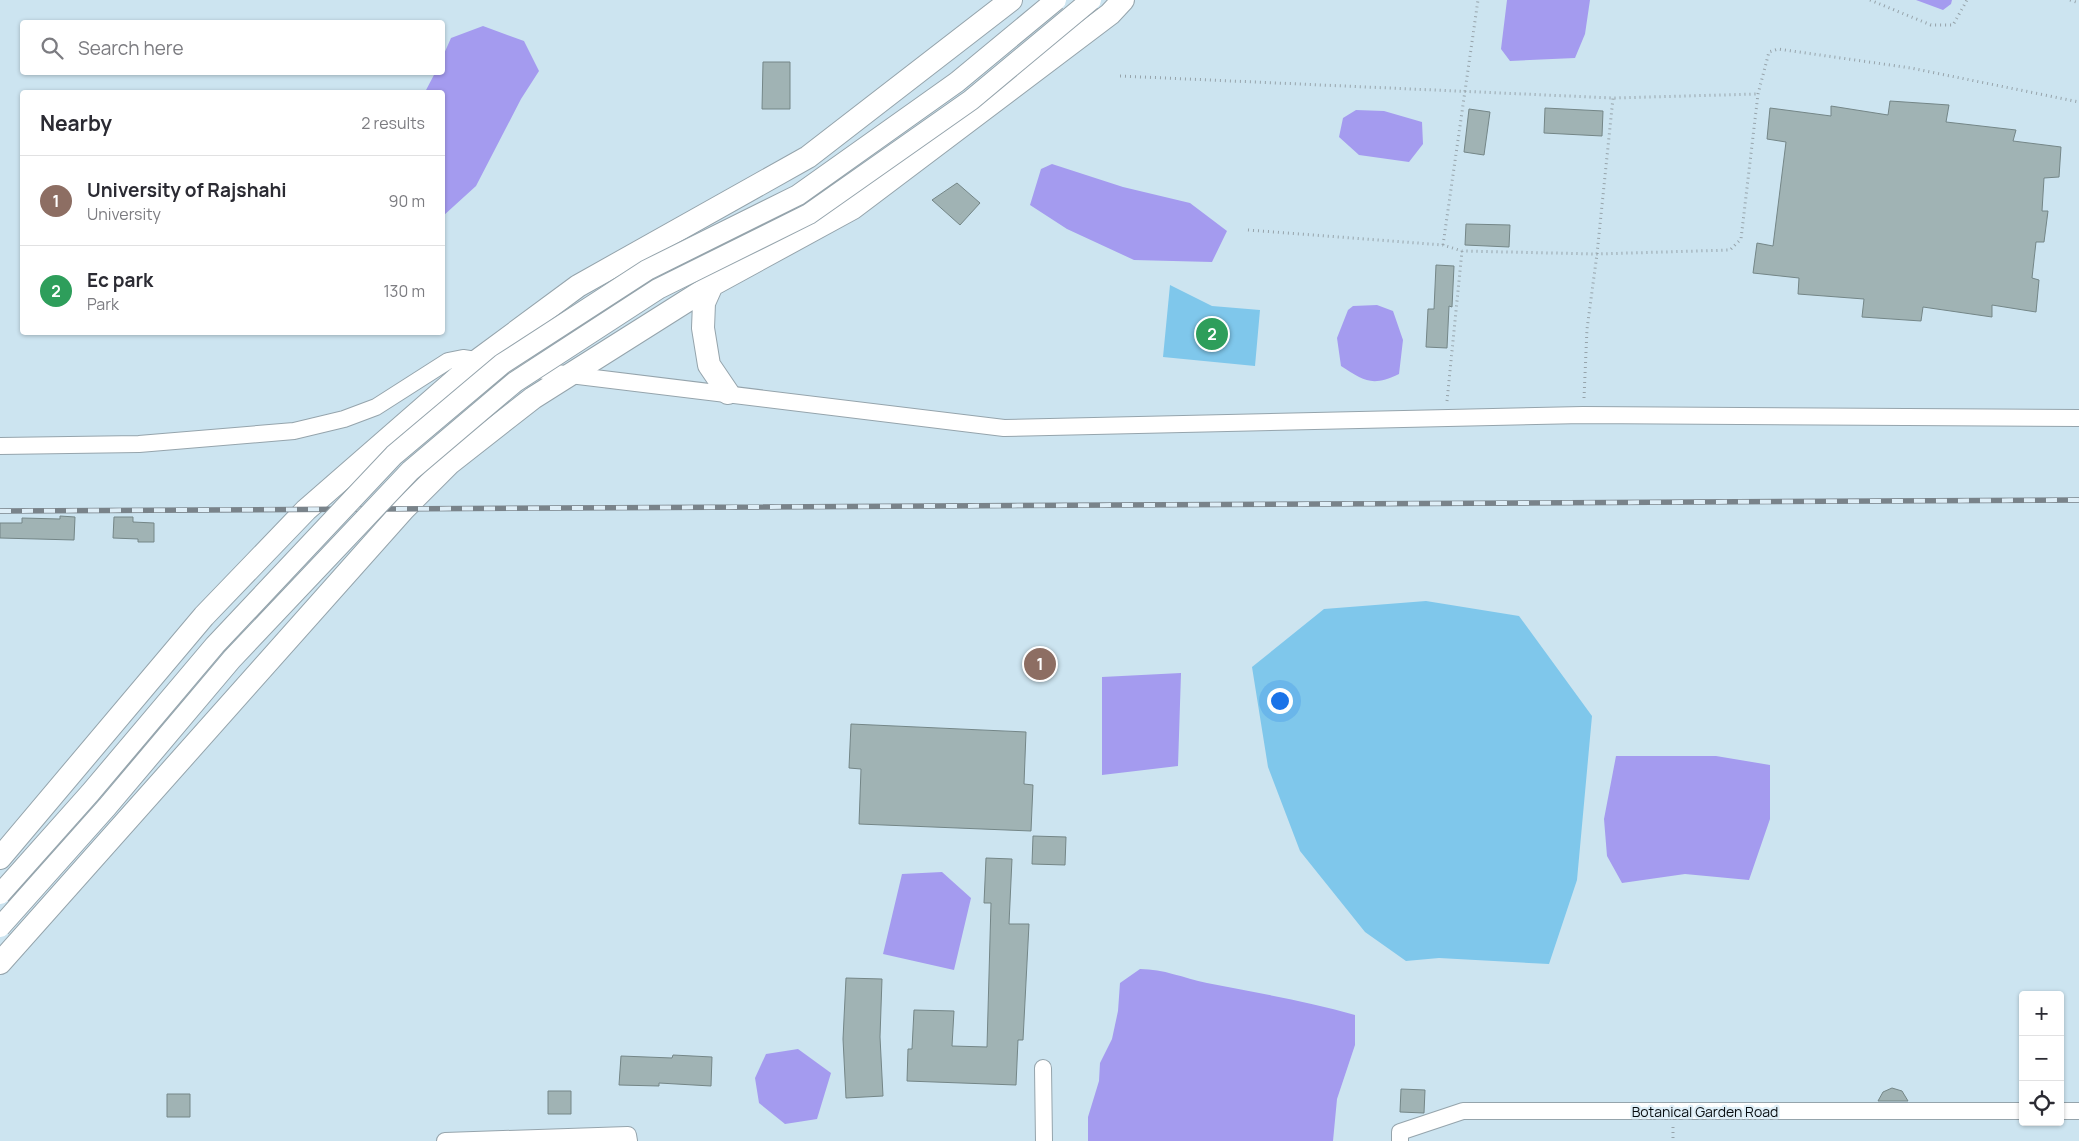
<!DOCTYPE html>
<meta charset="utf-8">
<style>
body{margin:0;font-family:Manrope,sans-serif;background:#f7f7f7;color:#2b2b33}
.controls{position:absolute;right:15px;bottom:15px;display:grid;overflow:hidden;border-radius:5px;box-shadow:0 1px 4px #0004}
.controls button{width:45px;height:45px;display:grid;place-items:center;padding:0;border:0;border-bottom:1px solid #e1e1e2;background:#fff;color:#2b2b33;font:25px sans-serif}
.you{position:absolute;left:1279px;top:700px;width:18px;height:18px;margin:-12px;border:4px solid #fff;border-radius:50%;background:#1a73e8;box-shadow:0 0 0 8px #1a73e833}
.badge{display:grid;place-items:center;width:32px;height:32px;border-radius:50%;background:#db2777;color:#fff;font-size:16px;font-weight:700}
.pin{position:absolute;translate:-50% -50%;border:2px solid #fff;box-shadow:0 1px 5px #0006}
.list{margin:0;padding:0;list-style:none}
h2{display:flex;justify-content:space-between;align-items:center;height:65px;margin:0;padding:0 20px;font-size:21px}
h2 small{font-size:16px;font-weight:400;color:#7c7c81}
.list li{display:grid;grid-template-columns:32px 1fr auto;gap:15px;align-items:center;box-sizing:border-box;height:90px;padding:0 20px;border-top:1px solid #e1e1e2}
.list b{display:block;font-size:19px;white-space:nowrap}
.list p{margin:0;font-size:16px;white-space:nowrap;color:#7c7c81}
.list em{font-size:16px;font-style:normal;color:#7c7c81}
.icon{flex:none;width:28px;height:28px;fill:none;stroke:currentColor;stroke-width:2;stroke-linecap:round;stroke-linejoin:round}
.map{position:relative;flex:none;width:2079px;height:1141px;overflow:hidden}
.search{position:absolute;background:#fff;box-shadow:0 1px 4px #0004;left:20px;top:20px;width:425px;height:55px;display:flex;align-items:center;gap:12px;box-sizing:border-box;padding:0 18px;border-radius:5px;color:#7c7c81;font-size:19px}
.panel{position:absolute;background:#fff;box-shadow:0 1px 4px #0004;left:20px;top:90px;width:425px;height:245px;border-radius:5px}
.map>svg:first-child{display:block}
.built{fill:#cce4f0;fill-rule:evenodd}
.green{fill:#7fc7eb}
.water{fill:#a49bef}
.building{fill:#a0b3b4;stroke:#748687}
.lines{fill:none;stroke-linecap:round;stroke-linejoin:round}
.minor-casing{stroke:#95a4ac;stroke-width:18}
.secondary-casing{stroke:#95a4ac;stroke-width:24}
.path{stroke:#96a3aa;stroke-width:3;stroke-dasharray:1 4;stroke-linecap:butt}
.minor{stroke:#fff;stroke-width:16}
.secondary{stroke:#fff;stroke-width:22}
.rail-casing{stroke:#79838a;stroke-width:5.5}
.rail{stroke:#deeef7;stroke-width:4;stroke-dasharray:11;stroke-linecap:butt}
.tertiary-bridge-casing{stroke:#95a4ac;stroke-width:22;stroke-linecap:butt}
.tertiary-bridge{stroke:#fff;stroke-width:20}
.labels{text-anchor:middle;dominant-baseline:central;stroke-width:4.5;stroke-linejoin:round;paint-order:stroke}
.street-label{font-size:14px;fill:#070c0f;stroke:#deeef7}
</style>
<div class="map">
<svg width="2079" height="1141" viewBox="0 0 2079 1141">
<rect width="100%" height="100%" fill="#deeef7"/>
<path class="built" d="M0 0H2079V1141H0ZM22 22H442V72H22ZM22 92H442V332H22ZM2023 995H2060V1122H2023Z"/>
<path class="green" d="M1170 285 1212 306 1260 310 1255 366 1163 357Z
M1426 601 1519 616 1592 716 1577 880 1549 964 1439 958 1406 961 1365 932 1300 851 1268 767 1252 667 1324 609Z"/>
<path class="water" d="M1507 0H1590L1585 34 1575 58 1510 61 1501 49Z
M1916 0H1952L1951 4 1943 10Z
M483 26 524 41 539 71 521 99 476 186 443 216 442 92H425L435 73 442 72 443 56 451 38Z
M1356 110 1384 111 1422 122 1423 144 1409 162 1359 155 1339 137 1343 118Z
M1052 164 1123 187 1190 203 1227 231 1212 262 1134 260 1067 229 1030 205 1041 169Z
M1377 305 1393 311 1403 340 1399 374C1372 387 1364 381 1341 366L1337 338 1348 310 1353 306Z
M1181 673 1178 766 1102 775V677Z
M1616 756H1716L1770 765V819L1749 880 1685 874 1622 883 1607 856 1604 819Z
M942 872 971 898 954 970 883 954 902 874Z
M1140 969C1164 969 1183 978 1207 983 1257 993 1306 1001 1355 1015V1045L1337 1099 1333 1141H1088V1117L1099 1081 1100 1063 1112 1039 1118 1011 1120 983Z
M798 1049 831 1073 817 1119 785 1124 759 1103 755 1078 766 1054Z"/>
<path class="building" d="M763 62H790V109H762Z
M1890 101 1949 105 1946 122 2016 130 2013 141 2061 147 2059 177 2044 178 2042 211H2048L2044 242H2036L2032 278 2039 280 2036 312 1992 305V317L1923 307 1921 321 1862 317 1864 299 1798 294 1799 278 1753 273 1757 243 1773 246 1786 142 1767 139 1770 108 1831 116V106L1888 115Z
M1545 108 1603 111 1602 136 1544 133Z
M1469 109 1490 112 1484 155 1464 152Z
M957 183 980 203 960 225 932 200Z
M1466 224 1510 225 1509 247 1465 245Z
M1436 265 1454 266 1452 307 1449 306 1447 348 1426 347 1428 309H1434Z
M60 516 75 517 74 540 0 538V523H22V518L60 519Z
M114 517H133V522L154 523V542H138V539L113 538Z
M851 724 1026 732 1024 784 1033 785 1031 831 859 824 861 769 849 768Z
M1033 836 1066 837 1065 865 1032 864Z
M986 858 1012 859 1009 924H1029L1023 1040H1018L1016 1085 907 1081 908 1049H912L914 1010 954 1011 952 1046 987 1047 991 903H984Z
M846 978 882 979 880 1037 883 1096 846 1098 843 1039Z
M673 1055 712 1057 711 1086 659 1083V1086L619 1085 621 1056 672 1058Z
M1892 1088 1902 1091 1908 1101H1878L1883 1092Z
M1401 1089 1425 1090 1424 1113 1400 1112Z
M548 1091H571V1114H548Z
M167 1094H190V1117H167Z"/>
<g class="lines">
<g class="minor-casing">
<path id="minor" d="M0 446 139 444 294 431 344 419 376 407 448 361 463 358 570 375 1004 428 1583 415 2079 418
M1043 1068 1044 1141
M2060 1111H2079
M445 1141 628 1135 629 1141
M1400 1141V1132L1463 1111H2023"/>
</g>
<g class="secondary-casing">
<path id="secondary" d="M712 285 704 303 703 328 709 365 728 393
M0 858 204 616 306 510 478 360 578 286 808 157 1011 0
M0 963 404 509 450 463 533 398 712 285 853 208 1110 14 1123 0"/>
</g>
<path class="path" d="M1870 0 1931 25H1953L1967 0
M2070 0 2076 2
M1120 76 1613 98 1758 94
M1248 230 1443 245 1462 251 1597 254 1730 250 1741 239 1758 94 1769 52 1778 49 1911 68 2079 102
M1443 245 1478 0
M1584 398 1587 329 1597 254 1613 98
M1447 401 1462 251
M1673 1127V1141"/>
<use href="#minor" class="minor"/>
<use href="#secondary" class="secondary"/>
<g class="rail-casing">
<path id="rail" d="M0 511 2079 500"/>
</g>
<use href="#rail" class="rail"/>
<g class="tertiary-bridge-casing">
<path id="tertiary-bridge" d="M0 894 90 793 215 645 394 455 502 364 647 270 798 195 957 82 1056 0
M0 927 107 807 232 659 410 471 515 382 658 289 809 214 971 100 1091 0"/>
</g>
<use href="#tertiary-bridge" class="tertiary-bridge"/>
</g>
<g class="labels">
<g class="street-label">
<text x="1705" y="1111">Botanical Garden Road</text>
</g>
</g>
</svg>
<div class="controls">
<button>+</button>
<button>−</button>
<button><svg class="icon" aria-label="locate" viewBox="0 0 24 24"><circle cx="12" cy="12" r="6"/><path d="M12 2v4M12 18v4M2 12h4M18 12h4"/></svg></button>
</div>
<div class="you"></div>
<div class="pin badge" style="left:1040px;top:664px;background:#8d6e63">1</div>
<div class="pin badge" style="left:1212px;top:334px;background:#2e9e5b">2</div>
<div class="search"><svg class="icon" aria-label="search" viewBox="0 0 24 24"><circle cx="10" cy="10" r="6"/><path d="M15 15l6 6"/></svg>Search here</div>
<section class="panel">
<h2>Nearby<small>2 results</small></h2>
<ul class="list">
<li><span class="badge" style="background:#8d6e63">1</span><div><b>University of Rajshahi</b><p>University</p></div><em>90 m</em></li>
<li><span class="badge" style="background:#2e9e5b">2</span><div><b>Ec park</b><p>Park</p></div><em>130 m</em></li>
</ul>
</section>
</div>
